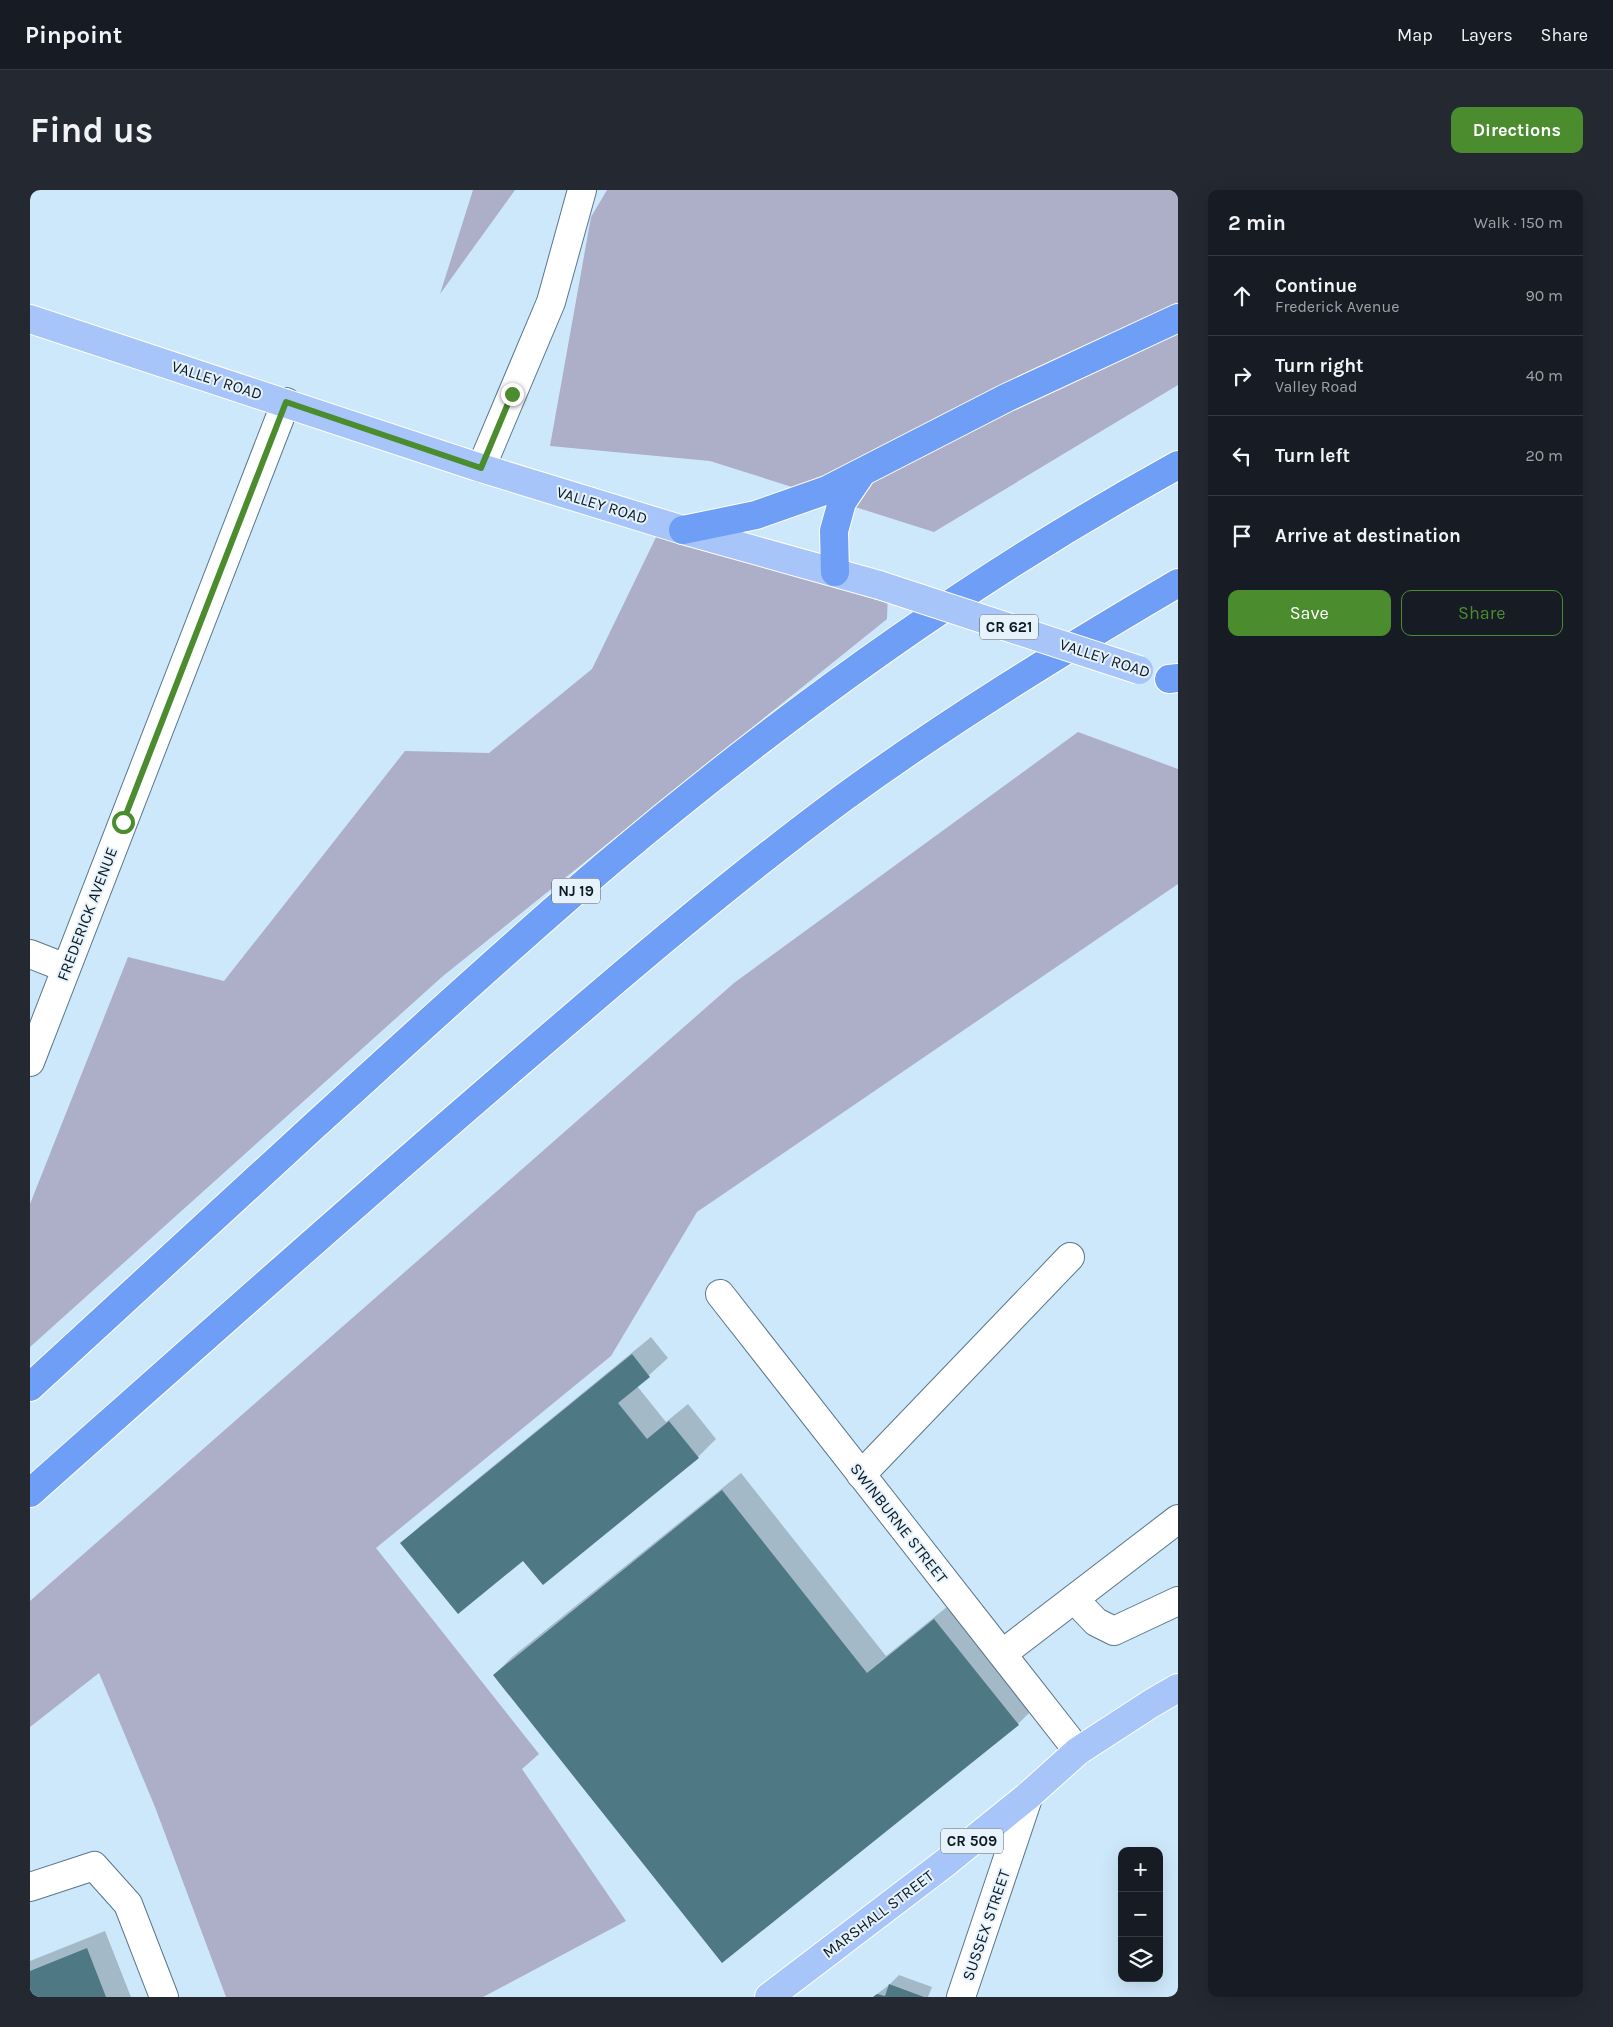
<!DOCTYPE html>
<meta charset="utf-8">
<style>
body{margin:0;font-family:Karla,sans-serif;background:#242831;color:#f1f3f6}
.controls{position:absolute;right:15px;bottom:15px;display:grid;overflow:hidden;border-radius:10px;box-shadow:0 5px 20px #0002}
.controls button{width:45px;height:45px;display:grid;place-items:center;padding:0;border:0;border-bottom:1px solid #363941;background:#171b24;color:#f1f3f6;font:25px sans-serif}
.stop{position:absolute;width:15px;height:15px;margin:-11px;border:4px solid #4a8c2e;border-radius:50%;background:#fff}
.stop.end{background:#4a8c2e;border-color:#fff;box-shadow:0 1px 5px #0008}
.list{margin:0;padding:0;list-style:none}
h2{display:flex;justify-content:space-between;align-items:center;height:65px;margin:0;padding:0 20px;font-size:21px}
h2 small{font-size:16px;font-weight:400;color:#9ea1a6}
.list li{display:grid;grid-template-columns:32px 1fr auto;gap:15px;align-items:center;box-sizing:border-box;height:80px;padding:0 20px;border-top:1px solid #363941}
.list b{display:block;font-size:19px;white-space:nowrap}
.list p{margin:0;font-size:16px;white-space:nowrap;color:#9ea1a6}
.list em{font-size:16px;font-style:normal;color:#9ea1a6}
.actions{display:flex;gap:10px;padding:15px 20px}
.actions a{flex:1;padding:11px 0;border:1px solid #4a8c2e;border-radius:10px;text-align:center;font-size:18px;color:#4a8c2e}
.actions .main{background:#4a8c2e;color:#fff}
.icon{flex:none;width:28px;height:28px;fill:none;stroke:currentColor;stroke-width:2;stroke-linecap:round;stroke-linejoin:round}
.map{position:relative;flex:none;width:1148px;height:1807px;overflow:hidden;border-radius:10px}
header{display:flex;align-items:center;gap:30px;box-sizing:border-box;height:70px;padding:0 25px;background:#171b24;border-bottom:1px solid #363941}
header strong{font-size:24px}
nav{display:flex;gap:28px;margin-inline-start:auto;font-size:18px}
.intro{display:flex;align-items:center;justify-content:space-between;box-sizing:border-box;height:120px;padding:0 30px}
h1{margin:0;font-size:35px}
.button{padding:12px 22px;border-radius:10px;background:#4a8c2e;color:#fff;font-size:18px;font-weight:700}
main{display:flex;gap:30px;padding:0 30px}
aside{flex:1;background:#171b24;border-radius:10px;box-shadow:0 5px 20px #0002}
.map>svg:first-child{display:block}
.green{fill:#adaec7}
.shadow{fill:#0003}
.building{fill:#4f7885}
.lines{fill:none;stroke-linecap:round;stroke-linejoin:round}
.minor-casing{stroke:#5a778c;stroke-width:30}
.major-casing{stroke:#fff;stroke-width:30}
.highway-casing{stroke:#fff;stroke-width:30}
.minor{stroke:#fff;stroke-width:28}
.major{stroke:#a8c5f9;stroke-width:28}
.highway{stroke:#6e9ef5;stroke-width:28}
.major-bridge-casing{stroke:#fff;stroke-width:30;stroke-linecap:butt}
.major-bridge{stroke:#a8c5f9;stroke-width:28}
.route{stroke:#4a8c2e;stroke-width:6}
.labels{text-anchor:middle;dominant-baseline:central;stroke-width:4;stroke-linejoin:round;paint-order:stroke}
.shield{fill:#e6f3fd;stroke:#4f5b64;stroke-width:1}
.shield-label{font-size:15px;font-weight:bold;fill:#0e1a22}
.street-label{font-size:16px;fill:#0e1a22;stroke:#e6f3fd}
</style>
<header>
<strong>Pinpoint</strong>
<nav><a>Map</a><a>Layers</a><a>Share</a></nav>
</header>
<div class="intro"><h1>Find us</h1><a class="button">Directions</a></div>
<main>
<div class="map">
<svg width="1148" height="1807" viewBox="0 0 1148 1807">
<rect width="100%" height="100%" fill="#cee8fb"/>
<path class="green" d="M443 0H485L410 104Z
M577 0H1148V195L904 342 680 271 520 256 561 27Z
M631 337 858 400 857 429 413 786 0 1157V1014L98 767 194 791 375 561 459 563 562 479Z
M1048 542 1148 579V694L667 1022 581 1166 346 1358 509 1564 492 1579 596 1731 453 1807H196L125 1617 69 1483 0 1537V1411L704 793Z"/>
<path class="shadow" d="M621 1147 638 1168 607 1196 636 1232 658 1214 686 1249 668 1267 513 1394 494 1369 372 1354 390 1336Z
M711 1283 856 1466 923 1412 1006 1516 988 1534 464 1485 482 1467Z
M75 1741 101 1807H0V1771Z
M869 1785 902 1797 898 1807H843L859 1795Z"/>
<path class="building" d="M602 1164 620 1187 588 1213 617 1249 639 1231 669 1268 513 1395 493 1371 428 1424 370 1353Z
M692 1300 837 1483 904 1429 989 1535 692 1773 463 1485Z
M57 1758 76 1807H0V1781Z
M859 1794 894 1807H843L847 1804 855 1806Z"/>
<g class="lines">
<g class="minor-casing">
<path id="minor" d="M451 278 521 112 552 0
M0 764 36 778
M0 872 256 212
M690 1104 1048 1561
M831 1285 1040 1067
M1044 1409 1066 1432 1084 1441 1148 1411
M972 1464 1148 1329
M0 1697 64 1676 98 1714 134 1807
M931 1807 999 1605"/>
</g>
<g class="major-casing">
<path id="major" d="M0 129 451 278 653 340 849 395
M739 1807 915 1673 999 1605 1048 1561 1122 1513 1148 1498"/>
</g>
<g class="highway-casing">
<path id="highway" d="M653 340 726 325 797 300 976 208 1148 128
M805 382 804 341 812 312 831 284
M1139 489 1148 488
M0 1197C95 1110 190 1023 284 936 381 848 477 759 577 674 753 525 946 386 1148 275
M0 1303C160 1161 320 1018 482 879 590 786 698 693 813 608 920 530 1034 460 1148 393"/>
</g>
<use href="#minor" class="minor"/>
<use href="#major" class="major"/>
<use href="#highway" class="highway"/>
<g class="major-bridge-casing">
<path id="major-bridge" d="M849 395 1109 480"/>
</g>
<use href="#major-bridge" class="major-bridge"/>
</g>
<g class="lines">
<path class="route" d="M93 632 256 212 451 278 482 204"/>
</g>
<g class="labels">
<g class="shield">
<rect x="950" y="424.5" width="58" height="25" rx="4"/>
<rect x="522" y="688.5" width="48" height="25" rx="4"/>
<rect x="911" y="1638.5" width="62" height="25" rx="4"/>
</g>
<g class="shield-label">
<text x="979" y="437">CR 621</text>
<text x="546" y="701">NJ 19</text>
<text x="942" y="1651">CR 509</text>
</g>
<g class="street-label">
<text transform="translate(187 190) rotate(18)">VALLEY ROAD</text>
<text transform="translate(572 315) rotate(17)">VALLEY ROAD</text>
<text transform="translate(1075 468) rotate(18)">VALLEY ROAD</text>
<text transform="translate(57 724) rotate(-69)">FREDERICK AVENUE</text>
<text transform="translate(869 1333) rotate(52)">SWINBURNE STREET</text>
<text transform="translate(848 1724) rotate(-37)">MARSHALL STREET</text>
<text transform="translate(956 1735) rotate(-71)">SUSSEX STREET</text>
</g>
</g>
</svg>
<div class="controls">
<button>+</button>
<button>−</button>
<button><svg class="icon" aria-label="layers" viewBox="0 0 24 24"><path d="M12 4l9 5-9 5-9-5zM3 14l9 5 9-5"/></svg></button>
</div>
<div class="stop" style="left:93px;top:632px"></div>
<div class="stop end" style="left:482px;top:204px"></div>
</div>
<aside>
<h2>2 min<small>Walk · 150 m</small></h2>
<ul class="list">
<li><svg class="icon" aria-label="ahead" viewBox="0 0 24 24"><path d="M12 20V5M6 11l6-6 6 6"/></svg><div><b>Continue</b><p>Frederick Avenue</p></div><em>90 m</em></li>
<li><svg class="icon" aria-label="right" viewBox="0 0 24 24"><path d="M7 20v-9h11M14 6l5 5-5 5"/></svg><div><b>Turn right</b><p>Valley Road</p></div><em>40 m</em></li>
<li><svg class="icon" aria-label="left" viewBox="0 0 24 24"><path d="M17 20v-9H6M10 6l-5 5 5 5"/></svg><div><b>Turn left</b></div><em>20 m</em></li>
<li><svg class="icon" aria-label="arrive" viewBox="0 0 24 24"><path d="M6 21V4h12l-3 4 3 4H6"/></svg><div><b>Arrive at destination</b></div></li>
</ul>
<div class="actions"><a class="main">Save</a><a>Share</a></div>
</aside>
</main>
